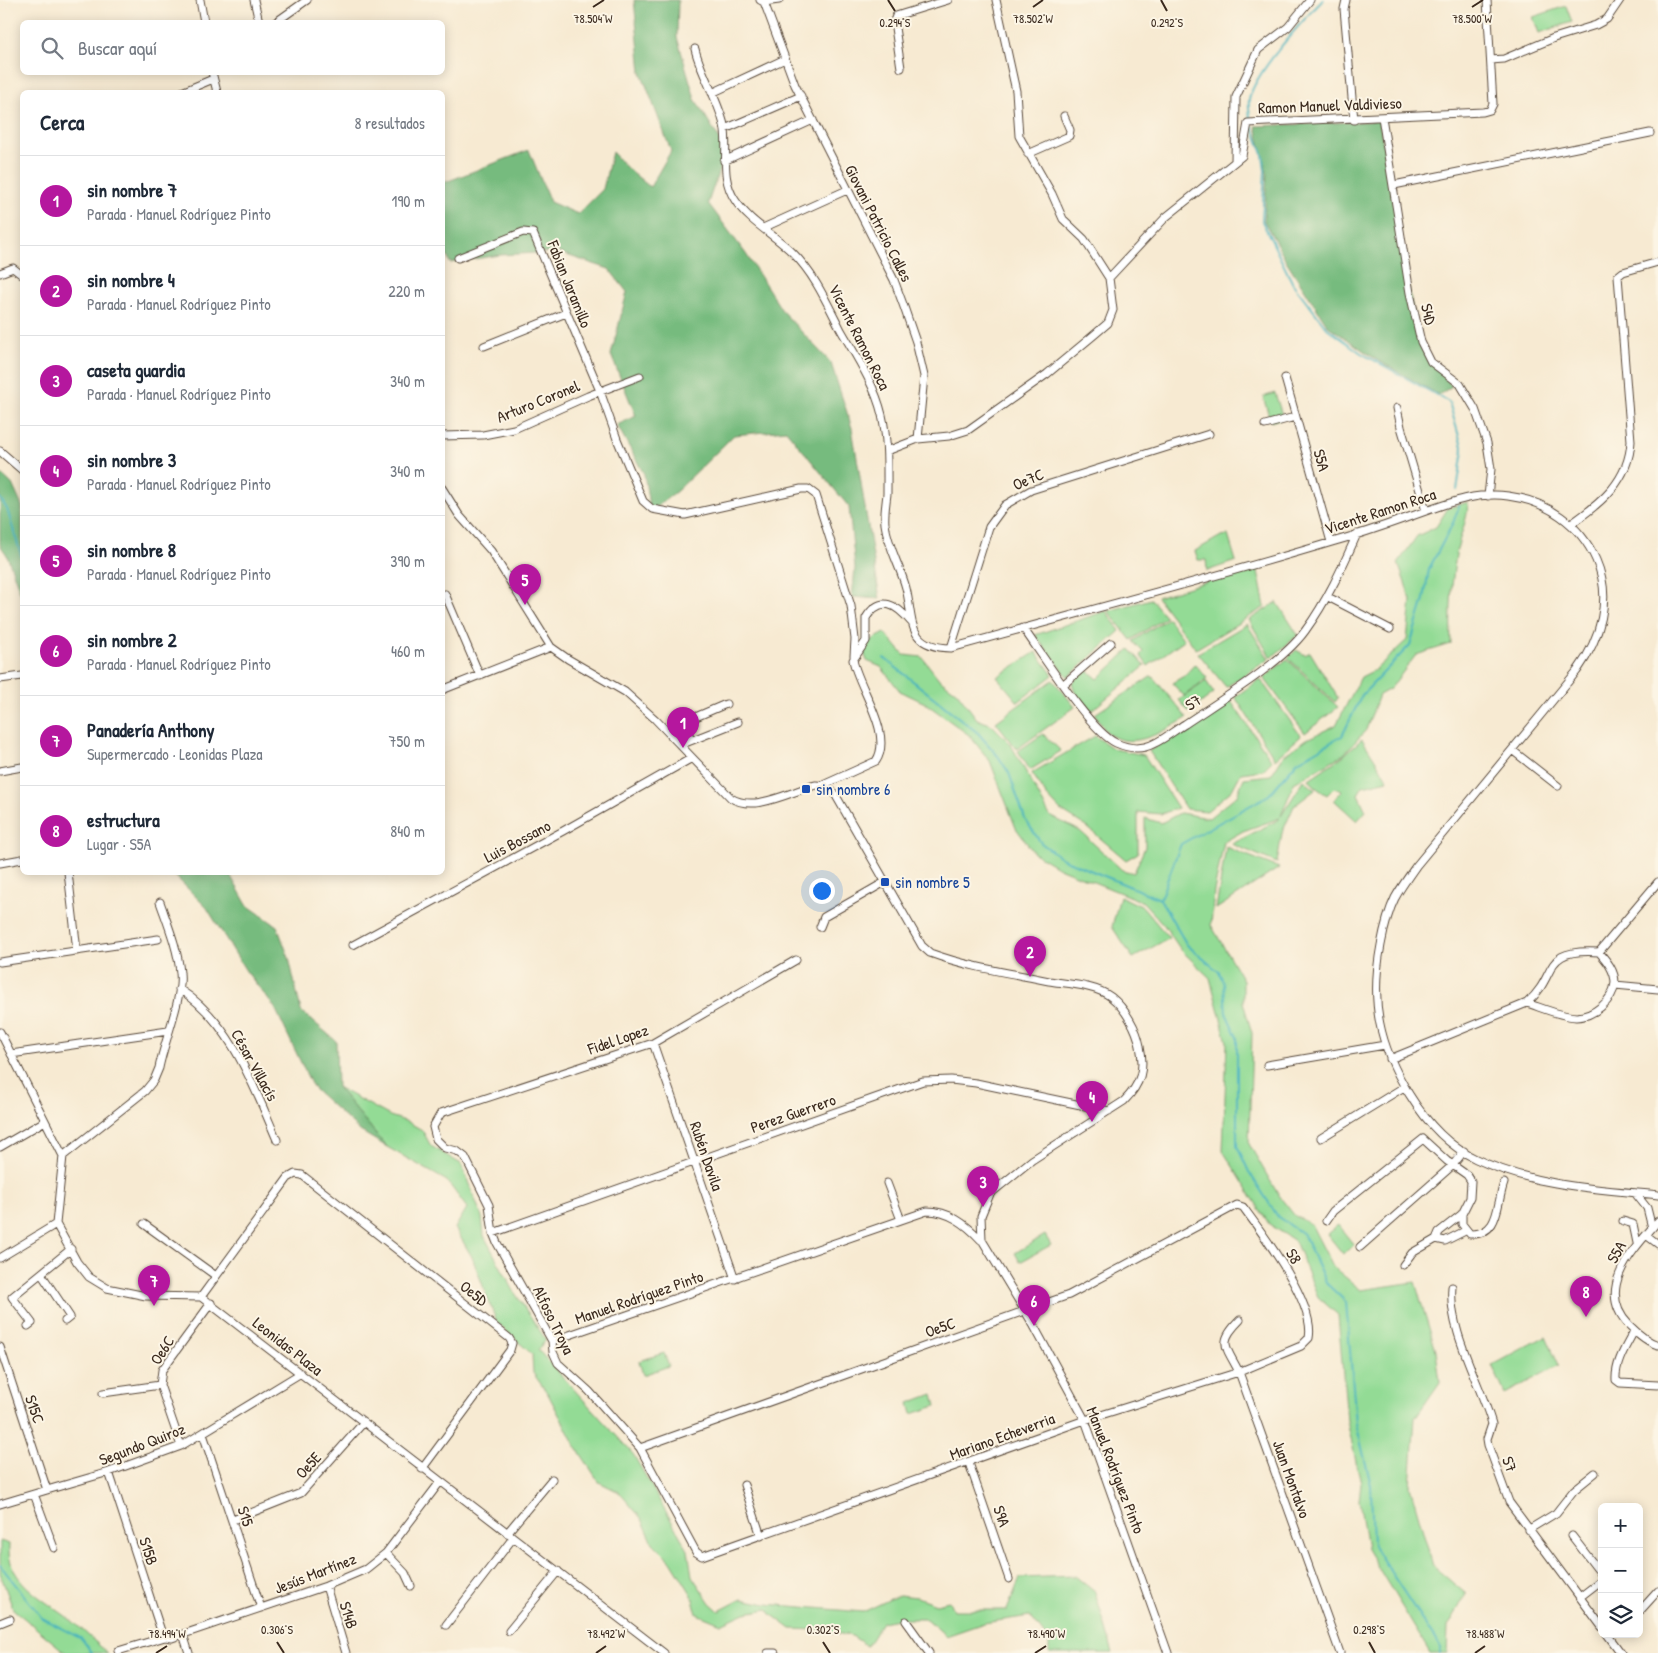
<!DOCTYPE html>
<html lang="es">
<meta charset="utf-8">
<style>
body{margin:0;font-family:"Patrick Hand",sans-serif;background:#f2f2f3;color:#1f2937}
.controls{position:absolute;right:15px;bottom:15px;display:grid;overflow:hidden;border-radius:8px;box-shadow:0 2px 12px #0003}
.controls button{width:45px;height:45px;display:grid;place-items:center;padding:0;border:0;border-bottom:1px solid #e0e1e3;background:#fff;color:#1f2937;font:25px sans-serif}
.you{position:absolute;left:821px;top:890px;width:18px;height:18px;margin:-12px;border:4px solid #fff;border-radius:50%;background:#1a73e8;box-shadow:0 0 0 8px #1a73e833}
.badge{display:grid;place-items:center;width:32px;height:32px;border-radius:50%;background:#b5179e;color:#fff;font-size:16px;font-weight:700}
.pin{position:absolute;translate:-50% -41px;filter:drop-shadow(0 1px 2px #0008)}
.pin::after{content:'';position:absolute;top:26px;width:18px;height:15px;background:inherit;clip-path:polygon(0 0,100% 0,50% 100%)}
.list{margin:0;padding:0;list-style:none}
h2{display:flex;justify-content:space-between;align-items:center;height:65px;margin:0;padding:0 20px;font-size:21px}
h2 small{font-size:16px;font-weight:400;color:#747a83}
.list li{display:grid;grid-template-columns:32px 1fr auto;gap:15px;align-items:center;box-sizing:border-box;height:90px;padding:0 20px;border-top:1px solid #e0e1e3}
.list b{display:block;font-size:19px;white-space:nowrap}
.list p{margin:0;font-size:16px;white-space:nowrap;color:#747a83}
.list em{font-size:16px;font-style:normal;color:#747a83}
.icon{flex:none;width:28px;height:28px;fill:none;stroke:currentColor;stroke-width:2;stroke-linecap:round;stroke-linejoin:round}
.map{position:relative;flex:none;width:1658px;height:1653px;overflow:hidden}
.search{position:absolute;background:#fff;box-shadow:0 2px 12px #0003;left:20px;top:20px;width:425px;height:55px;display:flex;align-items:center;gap:12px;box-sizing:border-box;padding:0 18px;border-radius:8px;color:#747a83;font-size:19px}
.panel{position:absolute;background:#fff;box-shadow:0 2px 12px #0003;left:20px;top:90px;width:425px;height:785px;border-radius:8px}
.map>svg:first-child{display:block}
.green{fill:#93db95;stroke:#67825a}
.forest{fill:#76bb7e;stroke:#58724e}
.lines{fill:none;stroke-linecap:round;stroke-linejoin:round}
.stream{stroke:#43b2be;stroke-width:2}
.minor-casing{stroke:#574739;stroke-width:9}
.minor{stroke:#fff;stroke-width:7}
.ticks{fill:none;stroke:#3b2a1e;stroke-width:2}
.transit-dot{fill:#1a4fb4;stroke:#fcf5e5;stroke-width:2}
.labels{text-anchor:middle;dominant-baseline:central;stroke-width:4;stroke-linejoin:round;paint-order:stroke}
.street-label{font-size:16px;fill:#3b2a1e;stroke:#fcf5e5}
.transit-label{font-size:16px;fill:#164399;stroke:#fcf5e5;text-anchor:start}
.ticks-label{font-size:12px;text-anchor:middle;fill:#3b2a1e;stroke:#fcf5e5;stroke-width:4;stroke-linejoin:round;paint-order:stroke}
</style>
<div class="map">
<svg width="1658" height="1653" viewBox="0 0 1658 1653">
<rect width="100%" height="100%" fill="#fcf5e5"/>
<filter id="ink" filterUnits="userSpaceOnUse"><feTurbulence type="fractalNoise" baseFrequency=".02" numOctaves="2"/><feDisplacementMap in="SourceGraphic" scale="10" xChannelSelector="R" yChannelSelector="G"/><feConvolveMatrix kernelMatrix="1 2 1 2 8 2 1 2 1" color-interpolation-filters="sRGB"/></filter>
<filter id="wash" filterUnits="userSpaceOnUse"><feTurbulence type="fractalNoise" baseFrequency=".0096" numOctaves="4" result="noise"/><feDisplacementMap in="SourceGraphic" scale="20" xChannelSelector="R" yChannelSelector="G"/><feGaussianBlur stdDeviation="1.12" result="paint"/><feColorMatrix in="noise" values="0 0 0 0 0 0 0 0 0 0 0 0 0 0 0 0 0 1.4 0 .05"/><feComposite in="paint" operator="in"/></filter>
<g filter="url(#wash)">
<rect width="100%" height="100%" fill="#f7ead2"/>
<path class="green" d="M1566 6 1572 22 1539 33 1533 17Z
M1275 393 1283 418 1271 422 1263 397Z
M1468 502C1468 521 1459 536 1456 555 1451 585 1450 613 1451 644L1416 655 1390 689 1379 695 1366 730 1344 754 1294 783 1281 816 1304 780 1315 790 1294 806 1282 833 1277 863 1232 844 1278 820 1280 818 1243 831 1224 842 1214 891 1211 925 1243 980V1002L1252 1033 1249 1144 1279 1196 1295 1216 1311 1224 1333 1267 1361 1290 1415 1282 1436 1351 1440 1382 1415 1418 1410 1486 1433 1566 1466 1594 1448 1627 1447 1653H1430L1367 1549 1359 1500 1361 1484 1347 1421 1338 1315 1318 1297 1295 1241 1269 1224 1223 1151 1227 1042 1210 978 1181 950 1164 925 1143 902 1059 868 1034 853 1016 828 990 761 969 735 925 703 900 691 881 667 867 661 864 653 870 641 885 633 904 655 922 657 939 679 957 692 977 719 992 725 1010 743 1050 816 1080 831 1122 870 1134 873 1145 847V818L1161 823 1180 813 1209 818 1237 795 1244 778 1271 775 1284 755 1307 739 1336 725 1361 677 1375 670 1407 640 1411 600 1398 563 1417 536 1436 527 1448 508Z
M1228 535 1236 561 1207 571 1206 560H1198L1195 551 1221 536Z
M1257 566 1265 607 1196 649 1157 597Z
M1151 599 1166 617 1131 640 1108 611Z
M1277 602 1298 635 1271 658 1249 620Z
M1106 611 1120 631 1068 677 1035 635Z
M1168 618 1184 640 1148 666 1140 655 1143 652 1133 641Z
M1247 624 1269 659 1226 687 1198 653Z
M1130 649 1145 666 1091 711 1076 695 1072 683 1086 669 1098 679Z
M1296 650 1305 655 1310 652 1338 698 1335 702 1288 658Z
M1036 652 1053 675 1018 702 997 677Z
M1287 659 1338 707 1305 733 1264 678Z
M1195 664 1207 678 1184 696 1172 683 1184 676Z
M1152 676 1187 718C1167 729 1133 752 1109 734 1104 730 1099 720 1095 714Z
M1260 679 1301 736 1275 759 1235 697Z
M1053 680 1075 707 1017 749 996 722Z
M1206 681 1214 693 1189 712 1179 700Z
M1230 700 1272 761 1263 770 1241 773 1232 790 1207 811 1186 809 1149 751Z
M1043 734 1061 751 1030 770 1018 751Z
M1095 736 1114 749 1144 755 1178 808 1161 814 1138 812V853L1126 860 1087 827 1060 810 1046 795 1032 773Z
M1362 739 1388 780 1363 786 1358 794 1366 811 1357 821 1334 800 1342 791 1334 788 1327 795 1315 787 1309 779 1343 756Z
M1226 847 1279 868 1216 909Z
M1120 896 1143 907 1169 938 1133 958 1112 927Z
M337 1087 390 1116 408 1122 422 1130 431 1146 461 1164 482 1217 484 1236 515 1293 546 1340 538 1350 633 1454 688 1550 692 1576 710 1603 719 1611 742 1599 766 1604 863 1612 899 1595 917 1597 936 1604 949 1601 953 1610H1007L1020 1578 1075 1576 1095 1592 1113 1653H1049V1641L1030 1616 984 1623 946 1636 927 1619H898L882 1622 867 1646 852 1636 820 1630 791 1629 771 1614 768 1609 745 1613 721 1624 697 1614 692 1595 671 1561 653 1543 642 1519 619 1492 599 1482 575 1445 548 1394 533 1373 532 1354 497 1323 472 1257 455 1228 467 1208 447 1181 387 1147Z
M1338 1225 1354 1245 1343 1254 1327 1234Z
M1045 1235 1051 1245 1020 1262 1015 1253Z
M1546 1336 1559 1365 1505 1394 1492 1365Z
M664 1353 669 1366 643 1375 639 1361Z
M933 1394 936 1406 912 1414 909 1403Z
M0 1541 9 1544C5 1585 51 1602 77 1625 87 1634 97 1644 108 1653H66L13 1609 0 1573Z"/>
<path class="forest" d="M634 0H678L677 37 695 99 726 150 708 203 746 254 783 312 831 363 852 428 880 599 852 597 855 568 849 507 786 430 734 435 678 490 650 512 644 474 617 425 636 416 611 355 627 292 609 269 557 252 500 255 450 263 443 245V183L529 150 550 202 578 214 603 189 612 152 627 168 650 187 671 151 641 72Z
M1379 121 1419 345 1452 386 1439 395 1377 360 1328 326 1285 259 1264 221 1267 173 1256 126Z
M0 473 12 484 22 506V597L7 555 0 545Z
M172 873H229L247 905 277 926 289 958 301 1011 336 1041 337 1087 387 1147 360 1131 313 1088 275 1008 246 971 207 908Z"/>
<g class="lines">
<path class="stream" d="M1250 120C1250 113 1248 106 1249 100 1254 73 1303 20 1323 0
M1252 126 1263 154 1265 171 1262 221 1293 284 1327 328 1361 353 1449 402 1463 450 1457 490
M0 498 7 509 22 558
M884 658 978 733 998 756 1009 773 1025 819 1041 843 1063 859 1160 899 1187 945 1219 972 1224 984 1226 1013 1237 1037V1146L1249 1172 1278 1217 1303 1234 1326 1283 1346 1302 1356 1423 1371 1485 1373 1545 1440 1647V1653
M1160 899 1181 844 1269 795 1298 761 1342 736 1362 695 1410 645 1424 599 1429 569 1453 523 1459 506
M0 1565 42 1618 82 1639 92 1653"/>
</g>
</g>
<g filter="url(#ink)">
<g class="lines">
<g class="minor-casing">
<path id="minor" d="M200 0 204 22
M254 0 259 22
M760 0 764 2 795 85 894 280 904 307 916 342 924 376 918 439 887 451
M996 0 1016 91 1019 136 1052 194 1063 219 1084 239 1109 278
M1346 0 1344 9 1354 120
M764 2 779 0
M276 22 307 0
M695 49C701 75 721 104 725 130 728 154 720 177 735 200 749 222 775 235 793 253 815 275 827 303 841 330 856 356 875 385 882 415 888 441 887 467 887 494 886 503 884 514 885 524 888 547 900 566 906 588 914 621 906 647 951 648 1078 613 1206 580 1332 542 1357 535 1381 527 1406 518 1439 507 1473 491 1508 496 1547 501 1580 524 1596 560 1613 599 1600 639 1577 671L1416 866C1409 876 1401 887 1395 898 1388 912 1384 929 1381 945 1370 1002 1379 1045 1409 1094 1425 1120 1448 1146 1476 1159 1534 1186 1596 1189 1658 1195
M1491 60 1504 59 1554 38 1596 25 1607 19 1620 0
M901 68 894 21 896 16 948 0
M212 72 217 92
M182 92 213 79
M712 93 785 59
M1382 117 1410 293 1421 342 1431 362 1460 384 1475 409 1487 443 1491 469 1488 496
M725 129 801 96
M1028 154 1069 136 1070 130 1064 116
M724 161 813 120
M1235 161 1236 97 1258 50 1288 27 1310 0
M1394 185 1650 133
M763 228 847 190
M458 258 523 232 533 233 600 391 617 439 643 501 652 509 685 515 801 489H808L816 495 851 606 855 639 854 656
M0 273 13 268 22 275
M484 346 566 313
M1285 378 1331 542
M1397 408 1401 427 1426 511
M1265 425 1295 417
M442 436 483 435 514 429 588 396 640 376
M918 439 949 436 968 430 1047 374 1094 335 1108 323 1113 310 1109 278 1166 217 1242 156 1248 123 1483 112 1490 110 1493 104 1487 0
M0 451 22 470
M442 488 459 515 491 551 551 647 568 659 625 692 655 719 731 798C755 813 791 791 816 785 825 785 829 788 835 794L922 946 930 953C968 967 1010 973 1049 981 1068 984 1096 985 1111 997 1125 1008 1137 1029 1140 1046 1145 1069 1141 1084 1124 1101L1032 1160 990 1194 981 1216 982 1240 1034 1326 1085 1420 1168 1653
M1571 524C1601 503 1629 481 1631 441L1618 276 1623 272 1658 262
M445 594 480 676
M1328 597 1390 629
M1023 628C1042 654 1090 731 1116 743 1125 747 1136 749 1145 747 1159 744 1173 731 1185 724 1219 701 1281 664 1305 631 1327 601 1342 568 1357 534
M951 648 989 527 1005 505 1031 490 1209 434
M0 679 22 676
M1064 684 1111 643
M442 690 551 647
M691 740 684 722 726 704
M680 745 738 722
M1512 750 1558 786
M0 771 22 767
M823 785 876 761C894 734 858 687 853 660L866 641V618C881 594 897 605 911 622
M0 863 22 859
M68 872 77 951
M820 927 824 917 885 882
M353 945 563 831 692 758
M1599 952 1658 882
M0 962 158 939
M1615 985 1658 989
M179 989C231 1021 254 1087 277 1140
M0 1032 63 1156 56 1224 77 1262 89 1277 107 1288 146 1296 201 1297 664 1653
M653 1043 735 1279
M11 1054 168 1031
M1390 1059 1527 1003C1560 974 1539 948 1599 952 1607 961 1615 971 1615 983 1613 1001 1593 1017 1576 1017 1560 1016 1542 1008 1527 1003
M1267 1065 1385 1045
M1321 1138 1404 1087
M0 1147 45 1121
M63 1156 145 1091 154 1080 159 1068C164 1042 183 998 180 973 178 949 168 925 160 902
M887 1183 901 1220
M1635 1193 1647 1208 1652 1228
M1326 1221 1333 1211 1423 1139 1447 1161 1467 1175 1471 1181 1470 1198 1462 1214V1224L1470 1234C1500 1235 1496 1205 1504 1183
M1623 1221 1633 1224 1637 1243
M1658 1221C1634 1249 1594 1289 1629 1325 1637 1333 1647 1342 1658 1345
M144 1224 216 1276
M493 1233 923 1081 951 1080 976 1083 1109 1111
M1646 1235 1658 1244
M1436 1239 1445 1241 1465 1231
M1360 1247 1453 1165 1464 1151
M0 1258 56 1224
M1403 1265 1412 1253 1436 1239 1439 1232 1462 1214
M42 1275 70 1317 65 1321
M1452 1287C1448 1331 1480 1382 1492 1424L1487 1439 1488 1445 1509 1502 1602 1627
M201 1297 288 1178 295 1174 302 1175 509 1338 512 1343 510 1350 422 1469
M1240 1320C1217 1343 1226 1346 1239 1372L1340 1653
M28 1326 32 1323 12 1297 71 1249
M1634 1331C1627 1345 1615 1362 1616 1380L1620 1383 1658 1385
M552 1341 927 1211C949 1211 966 1224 981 1240
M0 1347 47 1490 109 1472 181 1446 301 1373
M103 1393 160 1385
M203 1434 261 1608
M181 1446 160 1385 162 1370 211 1303
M640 1448 1069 1295 1237 1205 1243 1207C1263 1234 1316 1304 1309 1338L1301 1346 1239 1372 1085 1420 702 1556 696 1552 640 1448 589 1391 558 1363 553 1352 552 1341 497 1243 493 1233 489 1205 465 1157 457 1151 445 1148 436 1139 433 1127 441 1113 653 1043 796 960
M969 1463 1009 1579
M109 1472 161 1631 165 1637
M744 1485 761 1536
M34 1494 54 1548
M0 1504 47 1490
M233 1520 301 1493 364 1422
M1528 1530 1556 1513 1574 1490 1595 1473
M507 1533 552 1479
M1572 1536 1602 1575
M386 1553 405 1573 411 1586
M326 1586 346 1653
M1580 1597 1602 1580
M1639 1612 1658 1591
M906 1621 929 1653
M0 1623 10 1619
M446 1625 513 1538
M509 1631 558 1571
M183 1634 189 1653
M1607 1634 1621 1653
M118 1651 165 1637 172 1638 326 1586 366 1569 386 1553 440 1482
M768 1653H775"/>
</g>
<use href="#minor" class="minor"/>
</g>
</g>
<path class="ticks" d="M888 0 895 11M1161 0 1167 11M593 7 604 0M1033 7 1043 0M1472 7 1483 0M277 1642 284 1653M823 1642 830 1653M1369 1642 1375 1653M156 1653 167 1646M596 1653 606 1646M1035 1653 1046 1646M1475 1653 1485 1646"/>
<g class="transit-dot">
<rect x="801" y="784" width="10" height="10" rx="2.5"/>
<rect x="880" y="877" width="10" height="10" rx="2.5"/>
</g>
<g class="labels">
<g class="street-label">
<text transform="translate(1330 105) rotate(-2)">Ramon Manuel Valdivieso</text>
<text transform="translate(879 223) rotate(63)">Giovani Patricio Calles</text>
<text transform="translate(570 284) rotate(68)">Fabian Jaramillo</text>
<text transform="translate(1429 314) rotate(76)">S4D</text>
<text transform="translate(860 337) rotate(63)">Vicente Ramon Roca</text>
<text transform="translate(538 401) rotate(-22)">Arturo Coronel</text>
<text transform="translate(1322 460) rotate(74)">S5A</text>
<text transform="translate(1028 479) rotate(-23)">Oe7C</text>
<text transform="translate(1380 511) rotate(-18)">Vicente Ramon Roca</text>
<text transform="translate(1193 702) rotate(-33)">S7</text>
<text transform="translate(517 841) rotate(-28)">Luis Bossano</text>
<text transform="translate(618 1039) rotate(-19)">Fidel Lopez</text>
<text transform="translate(255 1065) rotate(61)">César Villacís</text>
<text transform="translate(793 1113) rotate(-19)">Perez Guerrero</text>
<text transform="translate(707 1156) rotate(71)">Rubén Davila</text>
<text transform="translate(1616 1252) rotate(-60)">S5A</text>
<text transform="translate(1294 1256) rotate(60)">S8</text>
<text transform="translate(474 1293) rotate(38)">Oe5D</text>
<text transform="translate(639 1297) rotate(-19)">Manuel Rodríguez Pinto</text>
<text transform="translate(554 1320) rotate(64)">Alfoso Troya</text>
<text transform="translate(940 1327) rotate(-19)">Oe5C</text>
<text transform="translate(288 1346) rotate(38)">Leonidas Plaza</text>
<text transform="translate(162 1350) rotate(-58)">Oe6C</text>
<text transform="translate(35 1409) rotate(71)">S15C</text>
<text transform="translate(1002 1436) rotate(-20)">Mariano Echeverria</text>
<text transform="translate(142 1444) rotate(-21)">Segundo Quiroz</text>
<text transform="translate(1510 1464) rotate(70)">S7</text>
<text transform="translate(308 1465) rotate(-48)">Oe5E</text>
<text transform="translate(1116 1470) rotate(69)">Manuel Rodríguez Pinto</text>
<text transform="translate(1292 1479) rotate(70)">Juan Montalvo</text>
<text transform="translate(246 1516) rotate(72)">S15</text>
<text transform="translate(1002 1516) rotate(71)">S9A</text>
<text transform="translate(149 1551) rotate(72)">S15B</text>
<text transform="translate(315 1573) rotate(-21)">Jesús Martínez</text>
<text transform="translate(349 1615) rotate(73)">S14B</text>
</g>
<g class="transit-label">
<text x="816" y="789">sin nombre 6</text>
<text x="895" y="882">sin nombre 5</text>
</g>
</g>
<g class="ticks-label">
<text x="593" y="23">78.504°W</text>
<text x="1472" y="23">78.500°W</text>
<text x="1033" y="23">78.502°W</text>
<text x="895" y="27">0.294°S</text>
<text x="1167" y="27">0.292°S</text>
<text x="277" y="1634">0.306°S</text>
<text x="823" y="1634">0.302°S</text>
<text x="1369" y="1634">0.298°S</text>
<text x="167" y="1638">78.494°W</text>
<text x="606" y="1638">78.492°W</text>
<text x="1046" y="1638">78.490°W</text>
<text x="1485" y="1638">78.488°W</text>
</g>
</svg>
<div class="controls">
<button>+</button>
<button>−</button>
<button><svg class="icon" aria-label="layers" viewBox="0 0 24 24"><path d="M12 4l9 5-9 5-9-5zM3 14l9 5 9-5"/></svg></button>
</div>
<div class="you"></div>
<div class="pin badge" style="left:683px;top:748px">1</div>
<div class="pin badge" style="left:1030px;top:977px">2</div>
<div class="pin badge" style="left:983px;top:1207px">3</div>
<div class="pin badge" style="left:1092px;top:1122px">4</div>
<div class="pin badge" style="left:525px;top:605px">5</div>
<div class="pin badge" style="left:1034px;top:1326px">6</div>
<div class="pin badge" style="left:154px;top:1306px">7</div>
<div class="pin badge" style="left:1586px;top:1317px">8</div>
<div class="search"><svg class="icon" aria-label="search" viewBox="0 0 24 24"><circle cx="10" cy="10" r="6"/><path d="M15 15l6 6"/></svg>Buscar aquí</div>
<section class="panel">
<h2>Cerca<small>8 resultados</small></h2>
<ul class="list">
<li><span class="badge">1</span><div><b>sin nombre 7</b><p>Parada · Manuel Rodríguez Pinto</p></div><em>190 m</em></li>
<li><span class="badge">2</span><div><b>sin nombre 4</b><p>Parada · Manuel Rodríguez Pinto</p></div><em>220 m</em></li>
<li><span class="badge">3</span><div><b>caseta guardia</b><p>Parada · Manuel Rodríguez Pinto</p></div><em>340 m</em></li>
<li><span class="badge">4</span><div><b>sin nombre 3</b><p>Parada · Manuel Rodríguez Pinto</p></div><em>340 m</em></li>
<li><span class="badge">5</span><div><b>sin nombre 8</b><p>Parada · Manuel Rodríguez Pinto</p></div><em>390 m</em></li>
<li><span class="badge">6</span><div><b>sin nombre 2</b><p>Parada · Manuel Rodríguez Pinto</p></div><em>460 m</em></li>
<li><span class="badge">7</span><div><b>Panadería Anthony</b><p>Supermercado · Leonidas Plaza</p></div><em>750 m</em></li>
<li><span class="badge">8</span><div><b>estructura</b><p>Lugar · S5A</p></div><em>840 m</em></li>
</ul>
</section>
</div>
